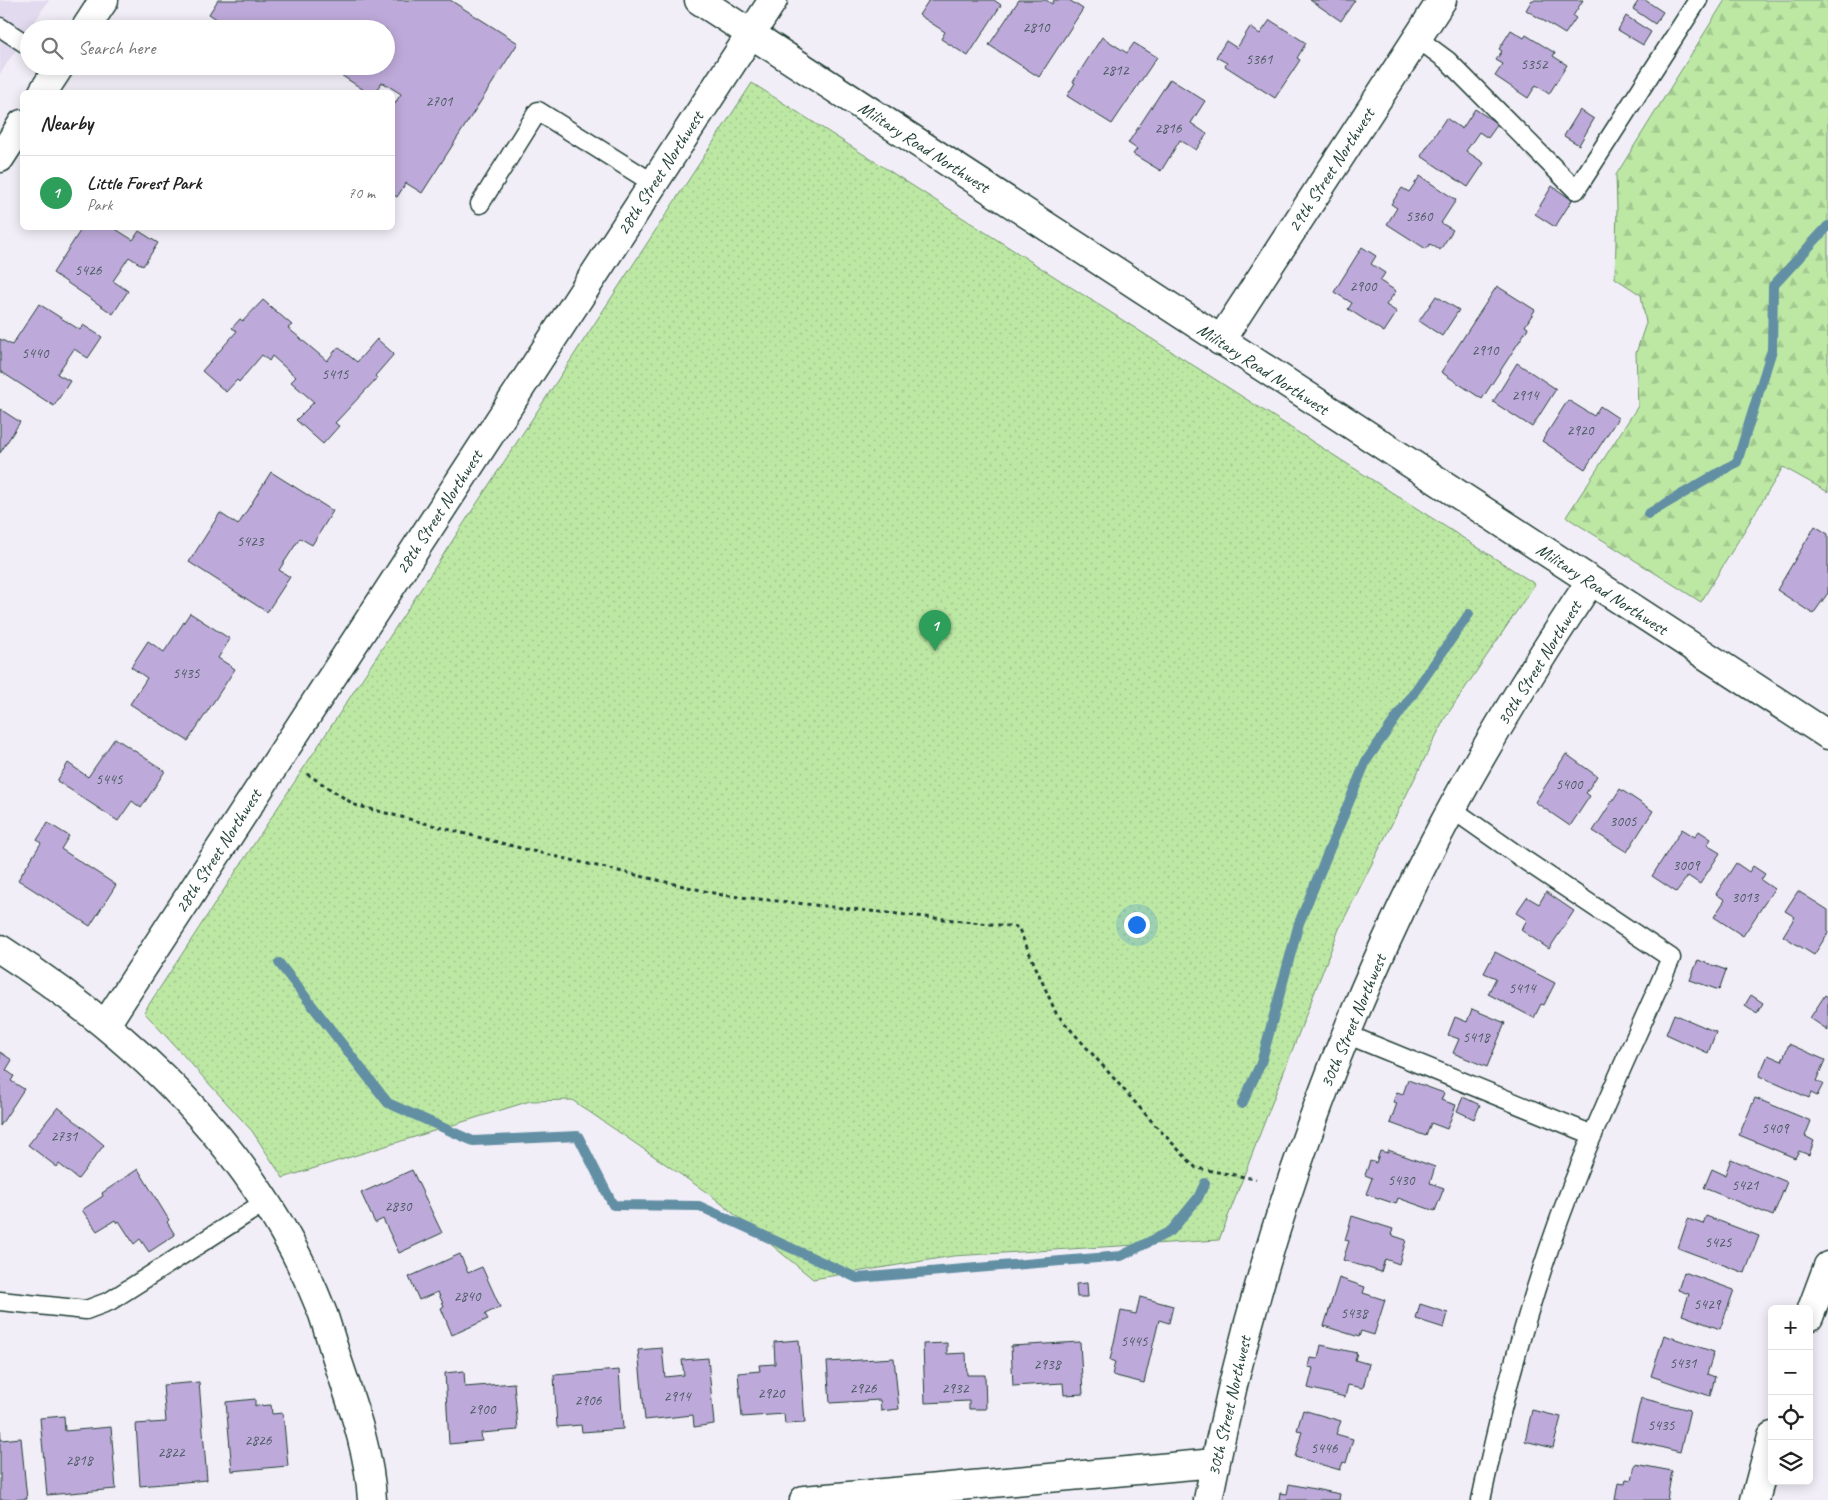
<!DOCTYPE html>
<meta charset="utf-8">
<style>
body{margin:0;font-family:Caveat,sans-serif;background:#f2f2f2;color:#222}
.controls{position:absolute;right:15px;bottom:15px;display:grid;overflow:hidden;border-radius:8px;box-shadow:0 2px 12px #0003}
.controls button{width:45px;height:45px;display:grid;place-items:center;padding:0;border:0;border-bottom:1px solid #e0e0e0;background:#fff;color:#222;font:25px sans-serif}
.you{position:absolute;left:1136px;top:924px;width:18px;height:18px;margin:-12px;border:4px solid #fff;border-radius:50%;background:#1a73e8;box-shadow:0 0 0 8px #1a73e833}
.badge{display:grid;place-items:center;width:32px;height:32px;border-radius:50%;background:#db2777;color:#fff;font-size:16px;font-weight:700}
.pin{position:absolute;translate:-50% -41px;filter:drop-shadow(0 1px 2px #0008)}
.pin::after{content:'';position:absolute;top:26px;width:18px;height:15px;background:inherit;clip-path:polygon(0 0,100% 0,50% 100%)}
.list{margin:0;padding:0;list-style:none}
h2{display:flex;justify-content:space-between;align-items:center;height:65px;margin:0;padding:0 20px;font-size:21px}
h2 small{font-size:16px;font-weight:400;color:#767676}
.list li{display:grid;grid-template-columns:32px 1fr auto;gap:15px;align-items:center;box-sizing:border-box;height:75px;padding:0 20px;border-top:1px solid #e0e0e0}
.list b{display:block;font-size:19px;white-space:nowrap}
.list p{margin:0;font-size:16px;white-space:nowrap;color:#767676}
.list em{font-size:16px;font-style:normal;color:#767676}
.icon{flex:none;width:28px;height:28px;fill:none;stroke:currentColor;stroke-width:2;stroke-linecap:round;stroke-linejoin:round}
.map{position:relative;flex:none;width:1828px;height:1500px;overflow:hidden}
.search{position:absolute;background:#fff;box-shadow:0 2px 12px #0003;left:20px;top:20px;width:375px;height:55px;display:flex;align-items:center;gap:12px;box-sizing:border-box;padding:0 18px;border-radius:28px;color:#767676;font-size:19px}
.panel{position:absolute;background:#fff;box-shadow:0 2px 12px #0003;left:20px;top:90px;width:375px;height:140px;border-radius:8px}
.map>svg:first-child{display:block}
.built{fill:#e2daef}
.forest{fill:url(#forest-firs);stroke:#6e926c}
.park{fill:url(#park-dots);stroke:#6e926c}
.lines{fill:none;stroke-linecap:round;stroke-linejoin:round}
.stream{stroke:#628fa3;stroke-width:10}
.building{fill:#beaada;stroke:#1f3d34}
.service-casing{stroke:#1f3d34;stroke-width:21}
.minor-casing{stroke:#1f3d34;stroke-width:31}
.tertiary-casing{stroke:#1f3d34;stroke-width:31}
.primary-casing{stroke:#1f3d34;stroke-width:31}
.path{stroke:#1f3d34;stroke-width:3;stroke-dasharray:4 4;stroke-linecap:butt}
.service{stroke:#fff;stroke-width:18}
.minor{stroke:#fff;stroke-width:28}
.tertiary{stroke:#fff;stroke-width:28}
.primary{stroke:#fff;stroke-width:28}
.labels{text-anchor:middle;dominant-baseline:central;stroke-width:4.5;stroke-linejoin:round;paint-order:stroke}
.number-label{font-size:15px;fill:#47585e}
.street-label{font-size:18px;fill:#1f3d34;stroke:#fff}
</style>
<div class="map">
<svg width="1828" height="1500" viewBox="0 0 1828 1500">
<defs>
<pattern id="forest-firs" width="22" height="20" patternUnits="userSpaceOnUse" patternTransform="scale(1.25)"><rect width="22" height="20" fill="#bde8a4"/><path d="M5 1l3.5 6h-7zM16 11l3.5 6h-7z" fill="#a2c88e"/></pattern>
<pattern id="park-dots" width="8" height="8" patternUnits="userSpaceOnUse" patternTransform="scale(1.25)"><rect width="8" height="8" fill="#bde8a4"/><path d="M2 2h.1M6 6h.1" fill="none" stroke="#a2c88e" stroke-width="1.8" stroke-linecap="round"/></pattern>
</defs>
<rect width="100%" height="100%" fill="#f2eef8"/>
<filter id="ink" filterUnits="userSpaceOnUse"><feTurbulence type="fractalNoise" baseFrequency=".02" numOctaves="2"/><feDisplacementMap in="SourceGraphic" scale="10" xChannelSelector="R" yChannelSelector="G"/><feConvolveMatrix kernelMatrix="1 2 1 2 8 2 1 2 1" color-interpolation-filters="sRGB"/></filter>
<g filter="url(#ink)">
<path class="built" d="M0 0H49L0 74Z"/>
<path class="forest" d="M1725 0H1828V492L1783 467 1701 602 1566 517 1638 406 1636 353 1646 323 1641 295 1615 278 1617 209 1616 175Z"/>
<path class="park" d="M752 83 1535 584 1445 718 1339 929 1219 1240 953 1256 813 1279 712 1196 572 1100 530 1101 283 1178 252 1131 144 1012Z"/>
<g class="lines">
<path class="stream" d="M1648 514 1737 462 1772 350 1773 286 1828 226
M279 963 388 1103 473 1141 578 1136 613 1205 699 1206 857 1278 1121 1256 1171 1231 1198 1198 1205 1183
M1242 1104 1261 1063 1299 923 1366 761 1469 614"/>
</g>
<path class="building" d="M218 0H450L518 43 422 193 406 183 397 197 392 194V108L401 94 382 82 375 92H367L327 66H386V29H232L209 14Z
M929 0H994L1001 5 968 56 941 39 945 32 919 15Z
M1019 0H1046L1052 4 1054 0H1069L1083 9 1039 77 989 45Z
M1310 0H1355L1341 21Z
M1532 0H1583L1573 16 1576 18 1565 34 1526 10Z
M1639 0H1645L1663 12 1655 24 1633 9Z
M1626 16 1651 32 1643 45 1618 30Z
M1270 20 1306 43 1297 58 1300 60 1275 98 1225 66 1227 63 1216 57 1226 41 1237 48 1250 27 1260 34Z
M1511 30 1524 38 1526 35 1555 53 1553 56 1567 65 1549 94 1536 85 1528 98 1495 76 1503 64 1496 60 1502 51 1499 49Z
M1102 37 1127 53 1134 43 1157 57 1112 124 1067 96 1075 83 1073 82Z
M1170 79 1205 101 1191 123 1207 134 1196 150 1180 140 1161 171 1133 154 1137 149 1128 143Z
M1475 109 1498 124 1488 138 1479 132 1466 151 1484 163 1468 187 1421 156 1446 118 1462 129Z
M1580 110 1594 119 1579 145 1564 136Z
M1420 176 1456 200 1441 223 1453 230 1440 250 1430 244 1426 249 1387 224 1397 208 1391 204 1402 188 1409 192Z
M1552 186 1572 200 1555 227 1535 214Z
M82 228H114L133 240 139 231 158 243 143 266 129 257 113 281 128 291 113 314 53 273Z
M1362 247 1376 256 1371 264 1385 273 1380 281 1396 291 1386 305 1397 312 1384 332 1348 309 1352 303 1334 292Z
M1497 286 1535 310 1525 326 1528 328 1482 399 1441 372Z
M1436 296 1459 310 1442 336 1419 321Z
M263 300 292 325 288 328 327 361 338 347 357 362 377 339 394 354 375 376 377 378 335 423 339 426 323 444 296 420 314 402 291 382 296 377 272 356 269 361 262 355 239 382 237 380 226 392 202 371 237 331 232 328 240 319 243 321Z
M39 304 80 330 83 325 102 337 88 358 74 349 57 374 70 381 54 406 0 371V339L12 345Z
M1517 363 1556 389 1532 427 1493 402Z
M1568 400 1594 416 1600 406 1618 418 1585 469 1542 441Z
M0 409 20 422 0 453Z
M271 472 333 511 312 545 300 538 279 570 290 577 267 612 189 562 220 513 238 525Z
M1815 526 1828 534V593L1813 614 1777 590Z
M190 613 230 639 218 658 235 669 188 741 130 704 147 678 131 667 148 641 164 652Z
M115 738 165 771 141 808 132 801 118 821 57 781 68 763 88 777Z
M1566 754 1597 776 1586 793 1590 796 1570 826 1535 802Z
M1620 789 1653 811 1627 852 1593 831Z
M48 823 69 836 61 849 116 885 90 926 18 880 41 843 37 840Z
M1682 829 1695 837 1699 831 1711 839 1707 845 1720 853 1700 884 1688 876 1676 892 1652 876Z
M1736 863 1749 872 1753 866 1765 874 1761 880 1774 889 1743 936 1714 917 1725 900 1716 894Z
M1798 891 1828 910V933L1814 955 1783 936 1795 917 1785 911Z
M1546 892 1574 911 1549 949 1521 930 1527 920 1516 913 1527 897 1539 904Z
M1495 952 1555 983 1544 1005 1541 1004 1534 1018 1488 994 1496 978 1484 973Z
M1698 960 1726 970 1719 990 1690 980Z
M1751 995 1763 1003 1757 1013 1745 1005Z
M1825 995 1828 997V1030L1810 1018Z
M1472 1009 1505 1023 1487 1067 1453 1053 1459 1039 1448 1035 1455 1017 1467 1022Z
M1674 1014 1716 1032 1708 1053 1666 1034Z
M1789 1044 1825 1060 1816 1081 1823 1084 1817 1096 1811 1093 1809 1098 1759 1076 1768 1055 1782 1061Z
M0 1052 12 1060 6 1070 14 1076 11 1081 24 1089 0 1126Z
M1408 1080 1444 1093 1441 1100 1456 1105 1447 1129 1431 1123 1426 1136 1390 1123 1397 1103 1393 1102 1397 1092 1403 1094Z
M1463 1097 1480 1105 1474 1119 1457 1111Z
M1755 1098 1811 1121 1805 1136 1814 1141 1809 1155 1799 1151 1795 1158 1739 1135Z
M58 1107 104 1145 78 1179 59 1164 57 1167 28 1145Z
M1388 1150 1435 1167 1430 1183 1444 1188 1435 1211 1398 1198 1396 1204 1366 1194 1372 1178 1365 1175 1370 1161 1376 1163 1380 1151 1388 1153Z
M1731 1159 1787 1182 1773 1216 1704 1188 1712 1169 1725 1175Z
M138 1169 169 1220 167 1222 175 1235 149 1252 140 1239 134 1244 119 1221 117 1223 115 1220 97 1231 82 1210 103 1196 102 1193Z
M412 1170 442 1233 399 1253 383 1219 375 1223 361 1193Z
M1352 1216 1393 1229 1391 1235 1406 1240 1399 1264 1385 1259 1381 1272 1343 1260 1349 1241 1345 1240Z
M1706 1216 1759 1236 1745 1273 1678 1248 1688 1219 1703 1224Z
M460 1254 468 1273 482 1267 500 1307 485 1314 488 1319 452 1335 441 1308 444 1306 438 1292 419 1300 409 1277Z
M1684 1272 1734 1290 1720 1329 1682 1315 1689 1294 1678 1290Z
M1339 1278 1365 1287 1363 1293 1385 1300 1374 1335 1361 1331 1359 1337 1324 1326Z
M1087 1283 1088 1297H1077L1076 1284Z
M1140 1297 1173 1306 1169 1323 1159 1320 1144 1383 1112 1375 1115 1362 1110 1360 1121 1311 1136 1314Z
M1420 1304 1448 1313 1444 1328 1416 1319Z
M1664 1335 1714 1352 1707 1374 1715 1377 1710 1396 1651 1376Z
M799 1340 805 1423 785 1424 784 1414 742 1417 738 1373 760 1371 759 1365 775 1364 774 1342Z
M1080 1342 1083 1394 1064 1395 1063 1383 1013 1386 1011 1346Z
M947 1343V1354L966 1353 967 1375H985L986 1409H969V1401L925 1403 923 1344Z
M1321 1345 1357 1353 1355 1360 1369 1364 1363 1388 1348 1385 1345 1397 1308 1388 1313 1368 1308 1367 1310 1358 1318 1359Z
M662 1348 665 1377 684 1375 682 1360 708 1358 714 1424 694 1427 693 1415 645 1420 638 1350Z
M894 1358 899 1409 881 1411 880 1400 830 1403 827 1362Z
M619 1370 623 1429 582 1432 581 1425 557 1427 554 1375Z
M464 1371 465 1387 514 1383 518 1430 481 1433 482 1441 449 1444 445 1373Z
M199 1382 207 1480 140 1486 136 1424 166 1422 163 1385Z
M1641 1398 1690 1410 1680 1452 1631 1440Z
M255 1399V1406L271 1405 272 1414 283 1413 288 1466 232 1471 226 1402Z
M1303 1410 1341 1421 1336 1434 1353 1439 1346 1463 1343 1462 1340 1470 1295 1457 1302 1431 1297 1430Z
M1532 1410 1561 1417 1553 1448 1525 1441Z
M64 1416 65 1431 111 1427 116 1489 47 1495 40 1418Z
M0 1425 1 1440 21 1438 27 1499 0 1500Z
M1635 1464 1672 1471 1667 1500H1615L1618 1483 1625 1484 1626 1479 1632 1480Z
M1289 1484 1340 1494 1339 1500H1279L1280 1493 1287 1494Z"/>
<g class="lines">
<g class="service-casing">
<path id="service" d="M0 27 29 46
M1417 38 1448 61 1576 190 1698 0
M480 204 538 111 653 183
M1452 809 1526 861 1671 958C1641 1026 1609 1094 1581 1163 1537 1271 1505 1386 1481 1500
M1346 1034 1593 1135
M0 1301 86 1310 110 1301 265 1202"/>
</g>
<g class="minor-casing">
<path id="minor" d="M1220 341 1442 0
M0 949C139 1038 262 1157 323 1314 329 1332 334 1350 340 1368 354 1410 370 1456 372 1500
M106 1024 773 0
M1809 1317 1828 1266
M804 1500 1215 1463
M1208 1500C1250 1283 1321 1070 1419 872 1469 771 1528 675 1590 582
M1755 1500 1772 1436"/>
</g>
<g class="tertiary-casing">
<path id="tertiary" d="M85 29 104 0
M43 92 60 66
M0 158 22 124"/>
</g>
<g class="primary-casing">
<path id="primary" d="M699 0 1828 735"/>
</g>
<path class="path" d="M307 774 355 805 524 849 722 895 1018 927 1056 1013 1155 1125 1196 1168 1256 1179"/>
<use href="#service" class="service"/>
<use href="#minor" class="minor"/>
<use href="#tertiary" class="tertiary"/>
<use href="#primary" class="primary"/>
</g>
</g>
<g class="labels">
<g class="number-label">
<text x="1036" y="27">2810</text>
<text x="1259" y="59">5361</text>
<text x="1534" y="64">5352</text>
<text x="1115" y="70">2812</text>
<text x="439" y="101">2701</text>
<text x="1168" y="128">2816</text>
<text x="1419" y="216">5360</text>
<text x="88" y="270">5426</text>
<text x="1363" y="286">2900</text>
<text x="1485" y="350">2910</text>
<text x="35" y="353">5440</text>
<text x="335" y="374">5415</text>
<text x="1525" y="395">2914</text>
<text x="1580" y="430">2920</text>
<text x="250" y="541">5423</text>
<text x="186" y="673">5435</text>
<text x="109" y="779">5445</text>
<text x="1569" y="784">5400</text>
<text x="1623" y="821">3005</text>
<text x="1686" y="865">3009</text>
<text x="1745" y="897">3013</text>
<text x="1522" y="988">5414</text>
<text x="1476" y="1037">5418</text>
<text x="1775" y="1128">5409</text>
<text x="64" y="1136">2731</text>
<text x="1401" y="1180">5430</text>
<text x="1745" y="1185">5421</text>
<text x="398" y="1206">2830</text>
<text x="1718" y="1242">5425</text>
<text x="467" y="1296">2840</text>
<text x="1707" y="1304">5429</text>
<text x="1354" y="1313">5438</text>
<text x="1134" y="1341">5445</text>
<text x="1683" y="1363">5431</text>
<text x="1047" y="1364">2938</text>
<text x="863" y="1388">2926</text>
<text x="955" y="1388">2932</text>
<text x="771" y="1393">2920</text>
<text x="677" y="1396">2914</text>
<text x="588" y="1400">2906</text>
<text x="482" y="1409">2900</text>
<text x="1661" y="1425">5435</text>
<text x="258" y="1440">2826</text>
<text x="1324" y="1448">5446</text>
<text x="171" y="1452">2822</text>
<text x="79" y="1460">2818</text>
</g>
<g class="street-label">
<text transform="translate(924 147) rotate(33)">Military Road Northwest</text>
<text transform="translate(1331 170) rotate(-57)">29th Street Northwest</text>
<text transform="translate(660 173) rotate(-57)">28th Street Northwest</text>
<text transform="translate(1263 369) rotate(33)">Military Road Northwest</text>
<text transform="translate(439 512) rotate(-57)">28th Street Northwest</text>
<text transform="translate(1602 589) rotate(33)">Military Road Northwest</text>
<text transform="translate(1539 663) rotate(-58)">30th Street Northwest</text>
<text transform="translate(218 851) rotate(-57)">28th Street Northwest</text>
<text transform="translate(1353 1021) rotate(-67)">30th Street Northwest</text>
<text transform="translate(1229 1406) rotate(-77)">30th Street Northwest</text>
</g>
</g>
</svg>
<div class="controls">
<button>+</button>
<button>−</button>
<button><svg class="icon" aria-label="locate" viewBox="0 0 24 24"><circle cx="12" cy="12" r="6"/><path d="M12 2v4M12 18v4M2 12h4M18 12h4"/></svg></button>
<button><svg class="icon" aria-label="layers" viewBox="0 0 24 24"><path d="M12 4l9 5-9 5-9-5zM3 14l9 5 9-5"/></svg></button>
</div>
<div class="you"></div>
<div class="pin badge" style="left:935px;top:651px;background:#2e9e5b">1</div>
<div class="search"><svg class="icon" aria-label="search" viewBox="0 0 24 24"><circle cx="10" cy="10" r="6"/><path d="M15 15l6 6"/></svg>Search here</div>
<section class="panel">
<h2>Nearby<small></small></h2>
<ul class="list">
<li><span class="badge" style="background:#2e9e5b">1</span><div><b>Little Forest Park</b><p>Park</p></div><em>70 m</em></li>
</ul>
</section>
</div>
